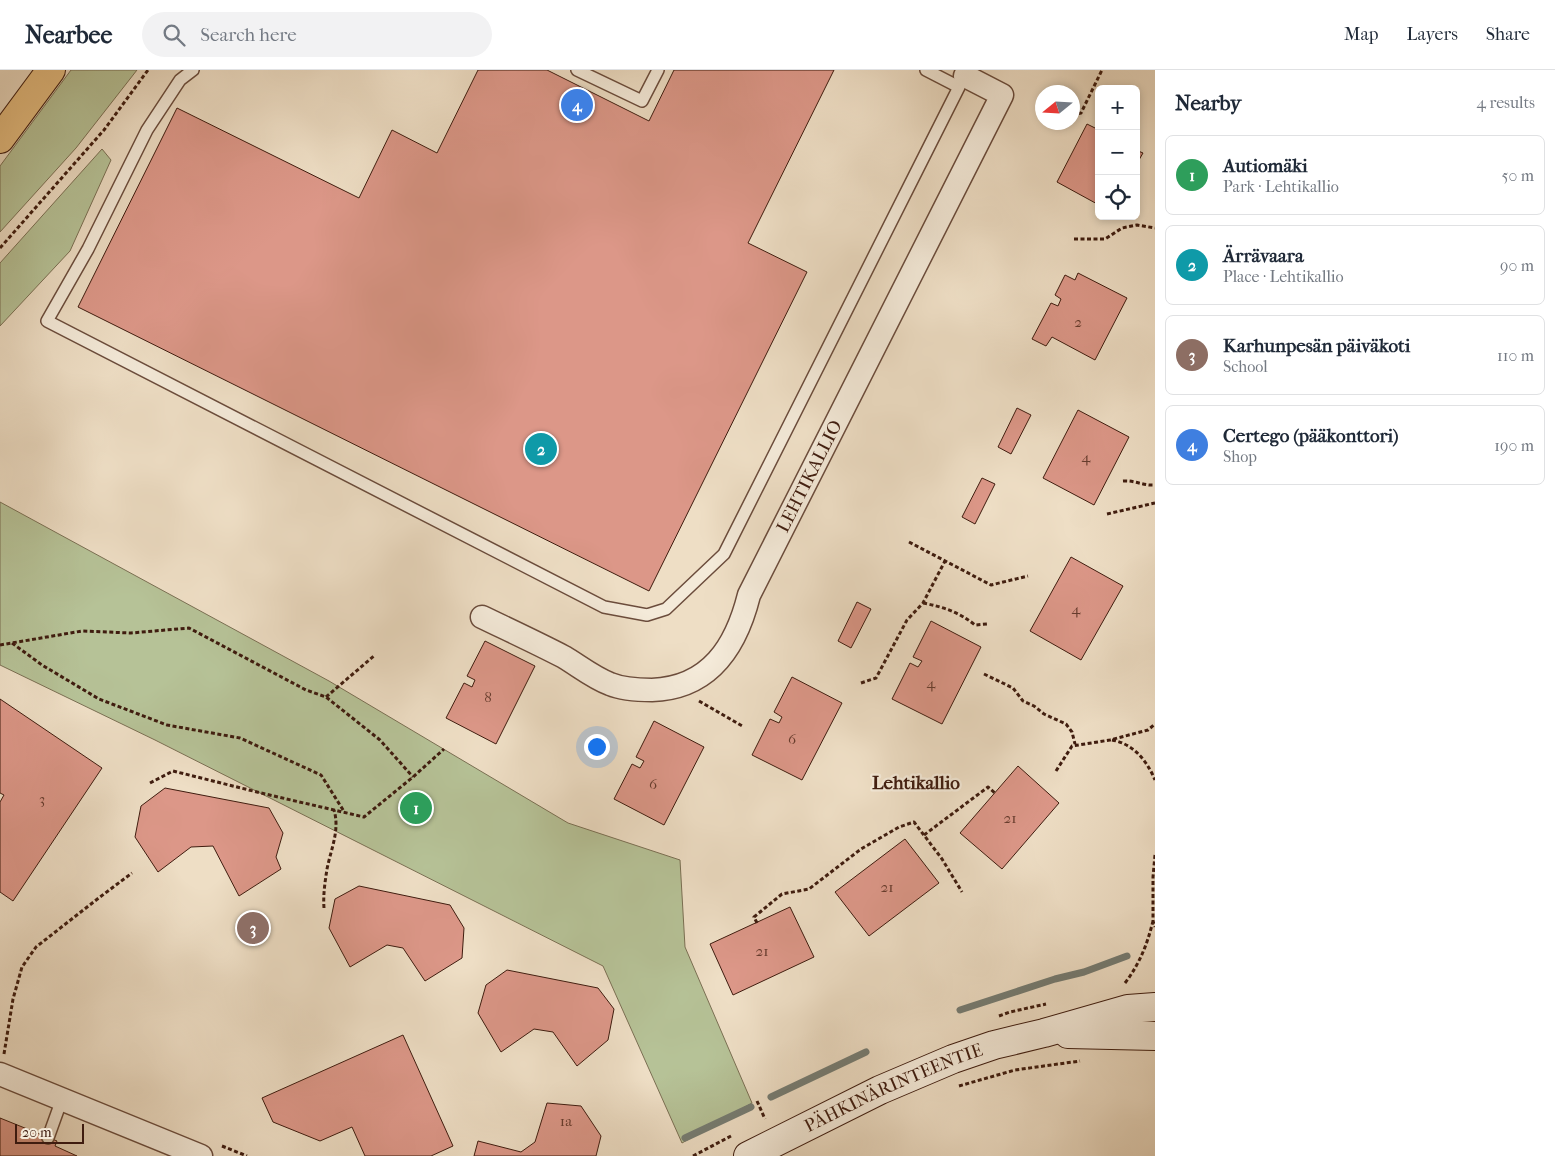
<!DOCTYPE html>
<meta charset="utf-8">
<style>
body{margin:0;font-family:"IM FELL French Canon",serif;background:#f2f2f3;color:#1f2937}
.controls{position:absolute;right:15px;top:15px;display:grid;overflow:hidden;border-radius:8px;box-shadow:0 2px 8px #0003}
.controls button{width:45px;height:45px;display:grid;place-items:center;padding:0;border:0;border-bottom:1px solid #e0e1e3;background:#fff;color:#1f2937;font:25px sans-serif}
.compass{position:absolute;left:1035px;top:15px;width:45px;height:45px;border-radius:50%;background:#fff;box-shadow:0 2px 8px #0003;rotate:252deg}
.scale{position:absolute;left:15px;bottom:12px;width:69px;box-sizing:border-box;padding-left:5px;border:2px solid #3f1c0f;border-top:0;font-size:14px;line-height:18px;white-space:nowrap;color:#3f1c0f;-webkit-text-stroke:4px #f4ead9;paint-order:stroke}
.you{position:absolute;left:596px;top:676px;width:18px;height:18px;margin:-12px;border:4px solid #fff;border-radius:50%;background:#1a73e8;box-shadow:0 0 0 8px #1a73e833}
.badge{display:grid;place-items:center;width:32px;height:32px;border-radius:50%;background:#db2777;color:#fff;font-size:16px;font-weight:700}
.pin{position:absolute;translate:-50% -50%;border:2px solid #fff;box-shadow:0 1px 5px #0006}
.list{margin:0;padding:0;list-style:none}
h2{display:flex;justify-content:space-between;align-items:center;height:65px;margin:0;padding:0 20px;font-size:21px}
h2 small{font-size:16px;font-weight:400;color:#747a83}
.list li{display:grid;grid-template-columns:32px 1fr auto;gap:15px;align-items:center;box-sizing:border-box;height:80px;margin:0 10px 10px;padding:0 10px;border:1px solid #e0e1e3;border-radius:8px}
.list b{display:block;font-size:19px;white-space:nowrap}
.list p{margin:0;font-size:16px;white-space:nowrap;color:#747a83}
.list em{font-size:16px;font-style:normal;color:#747a83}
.icon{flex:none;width:28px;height:28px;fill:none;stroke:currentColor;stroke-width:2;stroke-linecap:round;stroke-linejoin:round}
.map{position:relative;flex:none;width:1155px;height:1086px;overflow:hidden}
header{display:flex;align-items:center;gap:30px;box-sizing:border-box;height:70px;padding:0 25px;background:#fff;border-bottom:1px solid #e0e1e3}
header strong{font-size:24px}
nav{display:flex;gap:28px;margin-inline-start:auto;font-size:18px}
.search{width:350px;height:45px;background:#f2f2f3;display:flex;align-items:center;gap:12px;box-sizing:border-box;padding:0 18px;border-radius:28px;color:#747a83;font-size:19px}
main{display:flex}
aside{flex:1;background:#fff}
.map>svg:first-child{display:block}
.green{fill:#b6c297;stroke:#7a6f53}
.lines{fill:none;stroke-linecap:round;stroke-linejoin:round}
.stream{stroke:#757c73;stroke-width:7}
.building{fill:#dc9788;stroke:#3f1c0f}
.lane-casing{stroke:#6b4c3c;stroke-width:14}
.street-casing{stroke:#6b4c3c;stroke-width:25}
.secondary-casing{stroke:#3f1c0f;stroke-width:30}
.primary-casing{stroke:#3f1c0f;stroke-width:30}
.path{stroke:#3f1c0f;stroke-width:3;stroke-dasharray:4 2.5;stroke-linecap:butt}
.lane{stroke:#f4ead9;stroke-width:11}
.street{stroke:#f4ead9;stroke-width:22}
.secondary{stroke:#f4ead9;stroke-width:28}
.primary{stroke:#e7bf82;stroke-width:28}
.labels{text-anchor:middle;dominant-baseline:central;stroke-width:4.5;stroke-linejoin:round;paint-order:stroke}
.number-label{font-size:15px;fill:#663b2d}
.street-label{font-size:18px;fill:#3f1c0f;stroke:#f4ead9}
.neighbourhood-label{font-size:19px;font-weight:bold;fill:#3f1c0f;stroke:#f4ead9}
</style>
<header>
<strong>Nearbee</strong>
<div class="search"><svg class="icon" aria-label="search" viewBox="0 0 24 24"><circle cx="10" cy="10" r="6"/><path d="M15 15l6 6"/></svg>Search here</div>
<nav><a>Map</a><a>Layers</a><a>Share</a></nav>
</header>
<main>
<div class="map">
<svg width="1155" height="1086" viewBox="0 0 1155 1086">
<rect width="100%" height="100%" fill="#eedec5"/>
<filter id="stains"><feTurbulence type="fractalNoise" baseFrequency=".004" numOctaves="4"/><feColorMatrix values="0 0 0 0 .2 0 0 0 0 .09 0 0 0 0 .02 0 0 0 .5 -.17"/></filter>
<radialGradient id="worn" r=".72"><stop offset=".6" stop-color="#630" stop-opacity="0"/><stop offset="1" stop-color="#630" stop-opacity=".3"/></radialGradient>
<path class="green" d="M71 0H137L76 78 0 162V96Z
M102 79 111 90 70 181 0 256V193Z
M0 432 329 611 568 753 680 790 685 877 752 1033 682 1073 603 896 155 670 0 595Z"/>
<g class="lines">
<path class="stream" d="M960 940 1055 909 1084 902 1127 886
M771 1027 866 982
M685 1068 751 1037"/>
</g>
<path class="building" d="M478 0H547L649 51 674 0H834L748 173 807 202 649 521 78 237 177 38 359 128 392 60 437 83Z
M1087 54 1099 60V135L1057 112Z
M1136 80 1143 83 1136 95Z
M1078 203 1127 228 1095 290 1052 267 1046 276 1032 269 1051 233 1058 236 1061 229 1055 225 1065 205 1075 210Z
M1017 338 1031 345 1011 384 998 377Z
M1078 340 1129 367 1094 435 1043 408Z
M982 408 995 414 975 454 962 447Z
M1071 487 1123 516 1081 590 1030 561Z
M857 532 871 539 851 578 838 571Z
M931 551 981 577 942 654 892 629 910 593 918 597 922 591 913 587Z
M485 571 535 596 496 674 446 648 464 613 472 617 475 610 467 606Z
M792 607 842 633 802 710 752 685 770 649 779 653 782 647 774 642Z
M0 629 102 698 13 831 0 822V732L4 725 0 723Z
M654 651 704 677 664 755 614 729 632 694 640 698 644 691 636 687Z
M1018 696 1059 733 1002 799 960 763Z
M165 718 269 738 283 763 276 787 281 799 239 826 213 776 191 777 158 802 135 767 141 736Z
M905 769 939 813 869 866 835 822Z
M359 816 450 835 464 858 462 888 425 911 403 878 387 875 350 897 329 858 335 829Z
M790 837 814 887 733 925 710 874Z
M507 900 598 918 614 939 608 970 577 996 553 962 534 959 501 982 478 943 486 915Z
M403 965 453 1076 431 1086H365L352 1057 320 1071 273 1052 262 1028Z
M547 1033 581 1036 601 1066 596 1086H474L478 1071 521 1082 535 1072Z
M0 1048 57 1071 55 1076 77 1086H0Z"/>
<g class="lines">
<g class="lane-casing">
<path id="lane" d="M193 0 180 10 147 60 88 179 47 251 604 537 647 545 666 539 724 484 959 17 926 0
M577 0 642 31 658 0
M48 1068 62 1029"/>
</g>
<g class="street-casing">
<g id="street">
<path id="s1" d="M482 547C509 560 537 573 564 587 579 596 594 608 610 614 622 619 638 620 652 620 710 618 736 577 749 525L1002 25 965 6"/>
<path d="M0 1004 201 1086"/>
</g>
</g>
<g class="secondary-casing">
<g id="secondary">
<path d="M1068 964 1155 966"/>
<path id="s2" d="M748 1086 880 1020 953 989 994 975 1044 963 1128 939 1155 937"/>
</g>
</g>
<g class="primary-casing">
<path id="primary" d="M0 69 51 0"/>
</g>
<path class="path" d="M1072 45 1081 43 1102 0
M1074 169H1105L1122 158 1137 155 1155 158
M0 178 104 60 148 0
M1123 411C1135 410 1143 416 1155 415
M1107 444 1155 433
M909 472 991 515 1028 506
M923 533C943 537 959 542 975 555L987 554
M12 573 42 595 99 629 167 655 240 668 321 705 345 743
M0 575 82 561 131 563 189 558 306 620 326 627 380 670 413 707
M984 604 1013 618 1023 631 1034 636 1044 644 1066 654 1072 662 1075 674
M861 613 876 608 907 550 923 533 945 491
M326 627 375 585
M699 631 744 657
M1112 670C1134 674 1147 691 1155 710
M1056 701 1072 676 1110 670 1148 660 1155 654
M150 713 173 701 261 723 364 747 413 707 444 679
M924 765 988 717 995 723
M1155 785 1153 807V851L1155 857
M324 838C323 825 325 812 327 799 331 779 340 760 334 740
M757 853 754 847 782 824 809 819 861 779 899 757 914 752 942 789 962 822
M1125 913C1140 893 1147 875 1153 851
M999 946 1010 942 1046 934
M4 984 13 929 22 897 36 877 100 827 132 803
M959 1016 1015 1000 1080 991
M757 1031 765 1049
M222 1076 247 1086
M693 1086 731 1066"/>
<use href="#lane" class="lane"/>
<use href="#street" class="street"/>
<use href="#secondary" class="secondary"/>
<use href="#primary" class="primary"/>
</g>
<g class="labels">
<g class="number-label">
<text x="1078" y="252">2</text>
<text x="1086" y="387">4</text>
<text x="1076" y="539">4</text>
<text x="931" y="613">4</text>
<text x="488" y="627">8</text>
<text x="792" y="669">6</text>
<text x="653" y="714">6</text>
<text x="42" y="729">3</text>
<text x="1010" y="748">21</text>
<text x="887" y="817">21</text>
<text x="762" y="881">21</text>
<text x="566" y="1051">1a</text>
</g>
<g class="street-label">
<text stroke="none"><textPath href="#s1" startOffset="468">LEHTIKALLIO</textPath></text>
<text stroke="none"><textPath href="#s2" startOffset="161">PÄHKINÄRINTEENTIE</textPath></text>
</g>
<g class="neighbourhood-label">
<text x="916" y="713">Lehtikallio</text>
</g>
</g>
<rect width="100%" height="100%" filter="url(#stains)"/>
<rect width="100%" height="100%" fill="url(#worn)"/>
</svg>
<div class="controls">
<button>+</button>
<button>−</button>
<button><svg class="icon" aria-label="locate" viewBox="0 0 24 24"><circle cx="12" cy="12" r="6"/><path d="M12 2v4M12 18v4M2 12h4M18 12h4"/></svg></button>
</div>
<svg class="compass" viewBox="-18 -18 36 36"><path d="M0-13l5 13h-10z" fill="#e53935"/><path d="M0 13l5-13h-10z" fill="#747a83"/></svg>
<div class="scale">20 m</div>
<div class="you"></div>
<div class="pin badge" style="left:416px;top:738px;background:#2e9e5b">1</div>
<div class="pin badge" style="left:541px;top:379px;background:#0f9aa8">2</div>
<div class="pin badge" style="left:253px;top:858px;background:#8d6e63">3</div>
<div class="pin badge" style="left:577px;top:35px;background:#3f7fe0">4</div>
</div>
<aside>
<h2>Nearby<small>4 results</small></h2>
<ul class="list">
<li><span class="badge" style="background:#2e9e5b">1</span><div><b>Autiomäki</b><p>Park · Lehtikallio</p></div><em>50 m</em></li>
<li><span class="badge" style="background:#0f9aa8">2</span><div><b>Ärrävaara</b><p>Place · Lehtikallio</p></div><em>90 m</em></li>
<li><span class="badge" style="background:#8d6e63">3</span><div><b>Karhunpesän päiväkoti</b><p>School</p></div><em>110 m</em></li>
<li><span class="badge" style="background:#3f7fe0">4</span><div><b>Certego (pääkonttori)</b><p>Shop</p></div><em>190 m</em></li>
</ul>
</aside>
</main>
